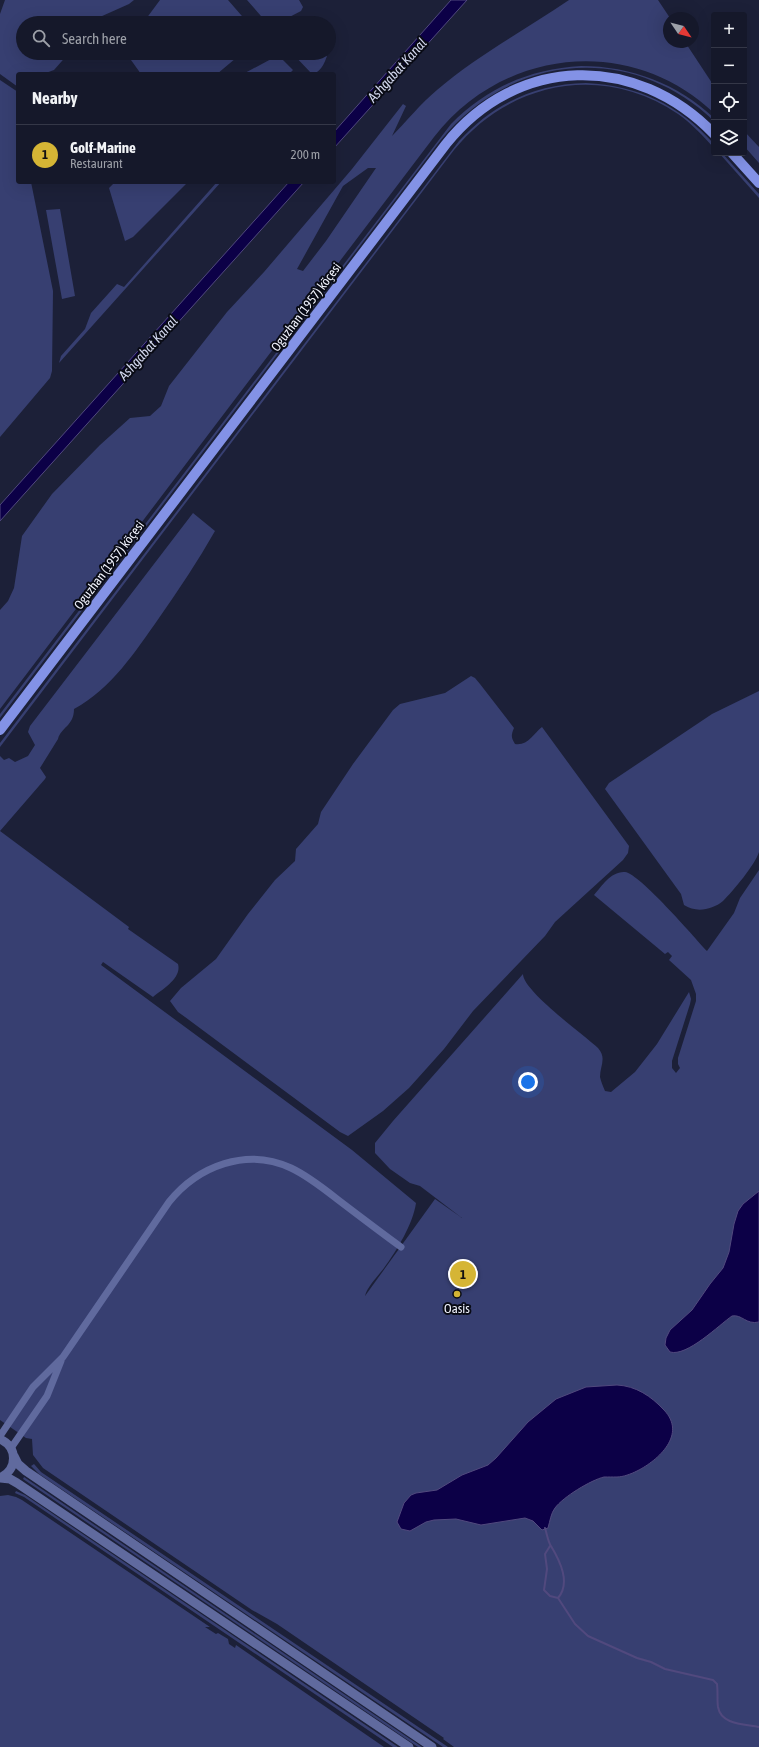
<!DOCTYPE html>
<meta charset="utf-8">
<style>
body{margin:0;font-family:"Asap Condensed",sans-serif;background:#1e2132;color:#f1f3f6}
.controls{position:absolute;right:12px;top:12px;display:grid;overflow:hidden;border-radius:4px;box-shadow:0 4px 16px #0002}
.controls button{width:36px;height:36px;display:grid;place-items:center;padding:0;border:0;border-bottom:1px solid #343747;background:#15182a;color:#f1f3f6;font:20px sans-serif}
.compass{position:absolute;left:663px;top:12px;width:36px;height:36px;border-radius:50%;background:#15182a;box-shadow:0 4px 16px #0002;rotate:125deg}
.you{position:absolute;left:528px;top:1082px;width:14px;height:14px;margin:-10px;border:3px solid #fff;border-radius:50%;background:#1a73e8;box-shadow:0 0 0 6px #1a73e833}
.badge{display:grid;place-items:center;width:26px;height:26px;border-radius:50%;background:#d5b535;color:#111;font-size:13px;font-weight:700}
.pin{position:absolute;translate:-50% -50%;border:2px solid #fff;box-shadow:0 1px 4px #0006}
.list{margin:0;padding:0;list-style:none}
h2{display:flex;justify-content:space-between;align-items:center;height:52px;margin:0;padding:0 16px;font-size:17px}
h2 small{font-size:13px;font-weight:400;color:#9da0a8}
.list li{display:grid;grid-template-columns:26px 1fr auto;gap:12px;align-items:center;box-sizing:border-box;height:60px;padding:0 16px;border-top:1px solid #343747}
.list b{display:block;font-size:15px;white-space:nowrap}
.list p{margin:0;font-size:13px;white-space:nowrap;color:#9da0a8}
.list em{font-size:13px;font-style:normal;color:#9da0a8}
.icon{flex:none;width:22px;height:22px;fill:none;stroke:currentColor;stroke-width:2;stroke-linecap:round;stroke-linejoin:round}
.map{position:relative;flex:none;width:759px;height:1747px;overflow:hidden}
.search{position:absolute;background:#15182a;box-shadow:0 4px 16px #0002;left:16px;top:16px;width:320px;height:44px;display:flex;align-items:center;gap:10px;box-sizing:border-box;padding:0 14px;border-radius:22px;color:#9da0a8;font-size:15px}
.panel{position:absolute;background:#15182a;box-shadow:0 4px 16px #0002;left:16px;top:72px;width:320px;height:112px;border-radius:4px}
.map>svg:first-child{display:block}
.green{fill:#373f71;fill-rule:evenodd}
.water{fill:#0c0047;stroke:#51497e}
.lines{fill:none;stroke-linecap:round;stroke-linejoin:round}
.stream{stroke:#51497e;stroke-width:2}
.minor{stroke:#606a9e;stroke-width:7}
.tertiary{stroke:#606a9e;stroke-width:9}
.secondary{stroke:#8392e6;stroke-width:10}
.poi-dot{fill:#d5b535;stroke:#090b15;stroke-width:1.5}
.labels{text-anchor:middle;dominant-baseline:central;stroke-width:4;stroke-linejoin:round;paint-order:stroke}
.street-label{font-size:13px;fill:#f2f4fe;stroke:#090b15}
.poi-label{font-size:13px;fill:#f2f4fe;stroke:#090b15}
.water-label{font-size:14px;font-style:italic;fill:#d2d7ed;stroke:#090b15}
</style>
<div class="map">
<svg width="759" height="1747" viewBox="0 0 759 1747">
<rect width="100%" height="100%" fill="#1c2038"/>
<path class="green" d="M5 0H134L129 4 91 21V23H23V53H69L54 70 43 74H18V87L0 74V14Z
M160 0H228L248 23H143Z
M247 0H299L303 7 301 11 278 23H267Z
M569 0H658L670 18 669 42H685L714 86V113C631 34 503 48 434 137L0 709V610L8 601 14 588 22 536 52 494 100 445 130 418 150 416 161 406 169 386 227 312 264 272 352 169 403 104 406 106 392 136C407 121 420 104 437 90 477 56 525 30 569 0ZM368 168H376L326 241 303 271 297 269 343 186Z
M126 53H242L217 74H141Z
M292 53H324L327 56C324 64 321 72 312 74Z
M273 58 282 59 293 70 289 74H243Z
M581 66C631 66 678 84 714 118V121C631 42 511 53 440 141L0 718V714L451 124C488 87 530 69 581 66Z
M0 80 18 92V182H31L53 291 52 371 50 378 0 437Z
M586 83C639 86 678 104 714 144V148C703 136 692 124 678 114 603 63 510 81 454 150L0 747V743L459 141C493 104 535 84 586 83Z
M744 131 759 147V163L744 146Z
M719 153H722L759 194V198Z
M115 182H188L133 237 125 241 109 188Z
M217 182H221L59 363 61 356 85 329 91 313 117 284 124 287Z
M60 209 75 296 62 299 46 210Z
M193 513 215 531C198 561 179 589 159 618 135 652 112 688 74 709 74 726 61 727 58 739L40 768 46 777 45 779 0 831 129 927 128 929 178 964C182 978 163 989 153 997L103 962 101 965 352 1150 416 1203C413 1224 397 1250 384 1268 378 1276 367 1287 365 1296L435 1199 462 1218 420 1186 410 1183 390 1169 375 1153V1143L393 1121 523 974C523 991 583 1034 598 1048 607 1058 600 1066 600 1077 601 1082 603 1086 605 1091L611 1092 635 1072 657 1044 689 992 691 999 690 1004 672 1061V1068L676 1073 680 1068 678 1064V1058L696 1001V994L691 980 669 960 672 956 668 952 665 954 594 895C602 886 611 871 625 872 640 874 693 936 707 951L734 913 740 898 759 870V1747H454L443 1739 444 1738 277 1624 252 1610 43 1468 33 1455 32 1439 26 1438 0 1420V756L4 760 9 758 15 762 28 756 35 745 28 732 30 726Z
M471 676 475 678 480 684 514 728C511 735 511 738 515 744 528 746 533 734 542 727L629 846 628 853 623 860 555 922 545 936 473 1011 444 1049 409 1088 383 1111 348 1136 340 1132 185 1017 178 1012 170 1001 181 988 216 959 248 914 275 880 295 861 296 849 318 824 321 812 353 764 393 710 400 704 445 693Z
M759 691C759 730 759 770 759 809 759 820 759 843 759 852 755 865 733 891 723 901 712 910 696 913 684 905L681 894 605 789 609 783 712 714Z
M34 1464 41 1472 448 1747H443L39 1474 31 1466Z
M24 1477 422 1747H418L23 1479Z
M16 1491 25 1495 398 1747H393L24 1497 15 1493Z
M8 1495 16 1497 22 1500 210 1627H205L216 1634 218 1633 228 1639 229 1644 235 1648 236 1645 384 1747H0V1496Z"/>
<path class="water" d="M451 0H467L334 148V132Z
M289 182H304L0 521V505Z
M759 1191V1322C746 1325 742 1314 732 1316 719 1325 687 1357 670 1352L665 1345 666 1338 670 1330 692 1310 710 1284 723 1268 729 1252 734 1224 738 1211 743 1204Z
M617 1385C636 1386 651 1396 664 1410 687 1434 659 1460 637 1471 631 1474 623 1477 617 1477 612 1477 609 1477 604 1477 591 1480 563 1497 555 1508 551 1513 550 1521 548 1528L542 1530 533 1521 525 1518 481 1525 456 1519 434 1520 426 1522 410 1531 401 1529 397 1522 404 1503 411 1495 416 1493 437 1490 462 1475 488 1465 496 1458 528 1422 556 1399 586 1387Z"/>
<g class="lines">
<path class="stream" d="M545 1528C547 1534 548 1542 551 1546 560 1561 571 1583 558 1598L575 1624 588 1636 637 1658 651 1662 665 1669 713 1680 717 1684C718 1692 717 1700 718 1707 721 1725 745 1724 759 1727
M550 1546 545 1554 547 1569 544 1590 550 1596 558 1598"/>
<path class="minor" d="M0 1436 33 1387 63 1357 169 1202C198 1166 247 1147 291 1168 308 1176 323 1188 337 1199 358 1215 379 1231 401 1247
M11 1448 47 1396 61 1361"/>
<path class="tertiary" d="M0 1439C18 1447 18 1469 0 1478
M14 1456 18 1464 26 1471 432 1747
M0 1478 10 1479 17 1483 409 1747"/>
<path class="secondary" d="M732 153 759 183
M0 730 446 144C517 55 636 53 714 134"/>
</g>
<circle class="poi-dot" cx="457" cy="1294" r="4"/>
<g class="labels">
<g class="street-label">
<text transform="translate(306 307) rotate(-53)">Oguzhan (1957) köçesi</text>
<text transform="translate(109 565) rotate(-53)">Oguzhan (1957) köçesi</text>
</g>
<g class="poi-label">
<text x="457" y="1308">Oasis</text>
</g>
<g class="water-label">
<text transform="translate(397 70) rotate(-48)">Ashgabat Kanal</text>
<text transform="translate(148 348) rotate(-48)">Ashgabat Kanal</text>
</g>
</g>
</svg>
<div class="controls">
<button>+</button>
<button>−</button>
<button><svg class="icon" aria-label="locate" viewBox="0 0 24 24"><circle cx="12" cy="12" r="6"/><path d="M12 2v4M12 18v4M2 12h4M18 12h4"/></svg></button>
<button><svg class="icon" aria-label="layers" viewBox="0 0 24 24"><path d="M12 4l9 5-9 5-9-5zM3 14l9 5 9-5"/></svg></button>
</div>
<svg class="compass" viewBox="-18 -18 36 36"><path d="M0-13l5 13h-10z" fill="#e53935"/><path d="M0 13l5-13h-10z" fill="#9da0a8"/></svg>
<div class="you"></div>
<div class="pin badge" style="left:463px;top:1274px">1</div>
<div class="search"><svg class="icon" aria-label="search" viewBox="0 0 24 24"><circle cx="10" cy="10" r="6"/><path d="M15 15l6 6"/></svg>Search here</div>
<section class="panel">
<h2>Nearby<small></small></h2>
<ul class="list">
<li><span class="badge">1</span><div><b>Golf-Marine</b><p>Restaurant</p></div><em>200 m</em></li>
</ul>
</section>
</div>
